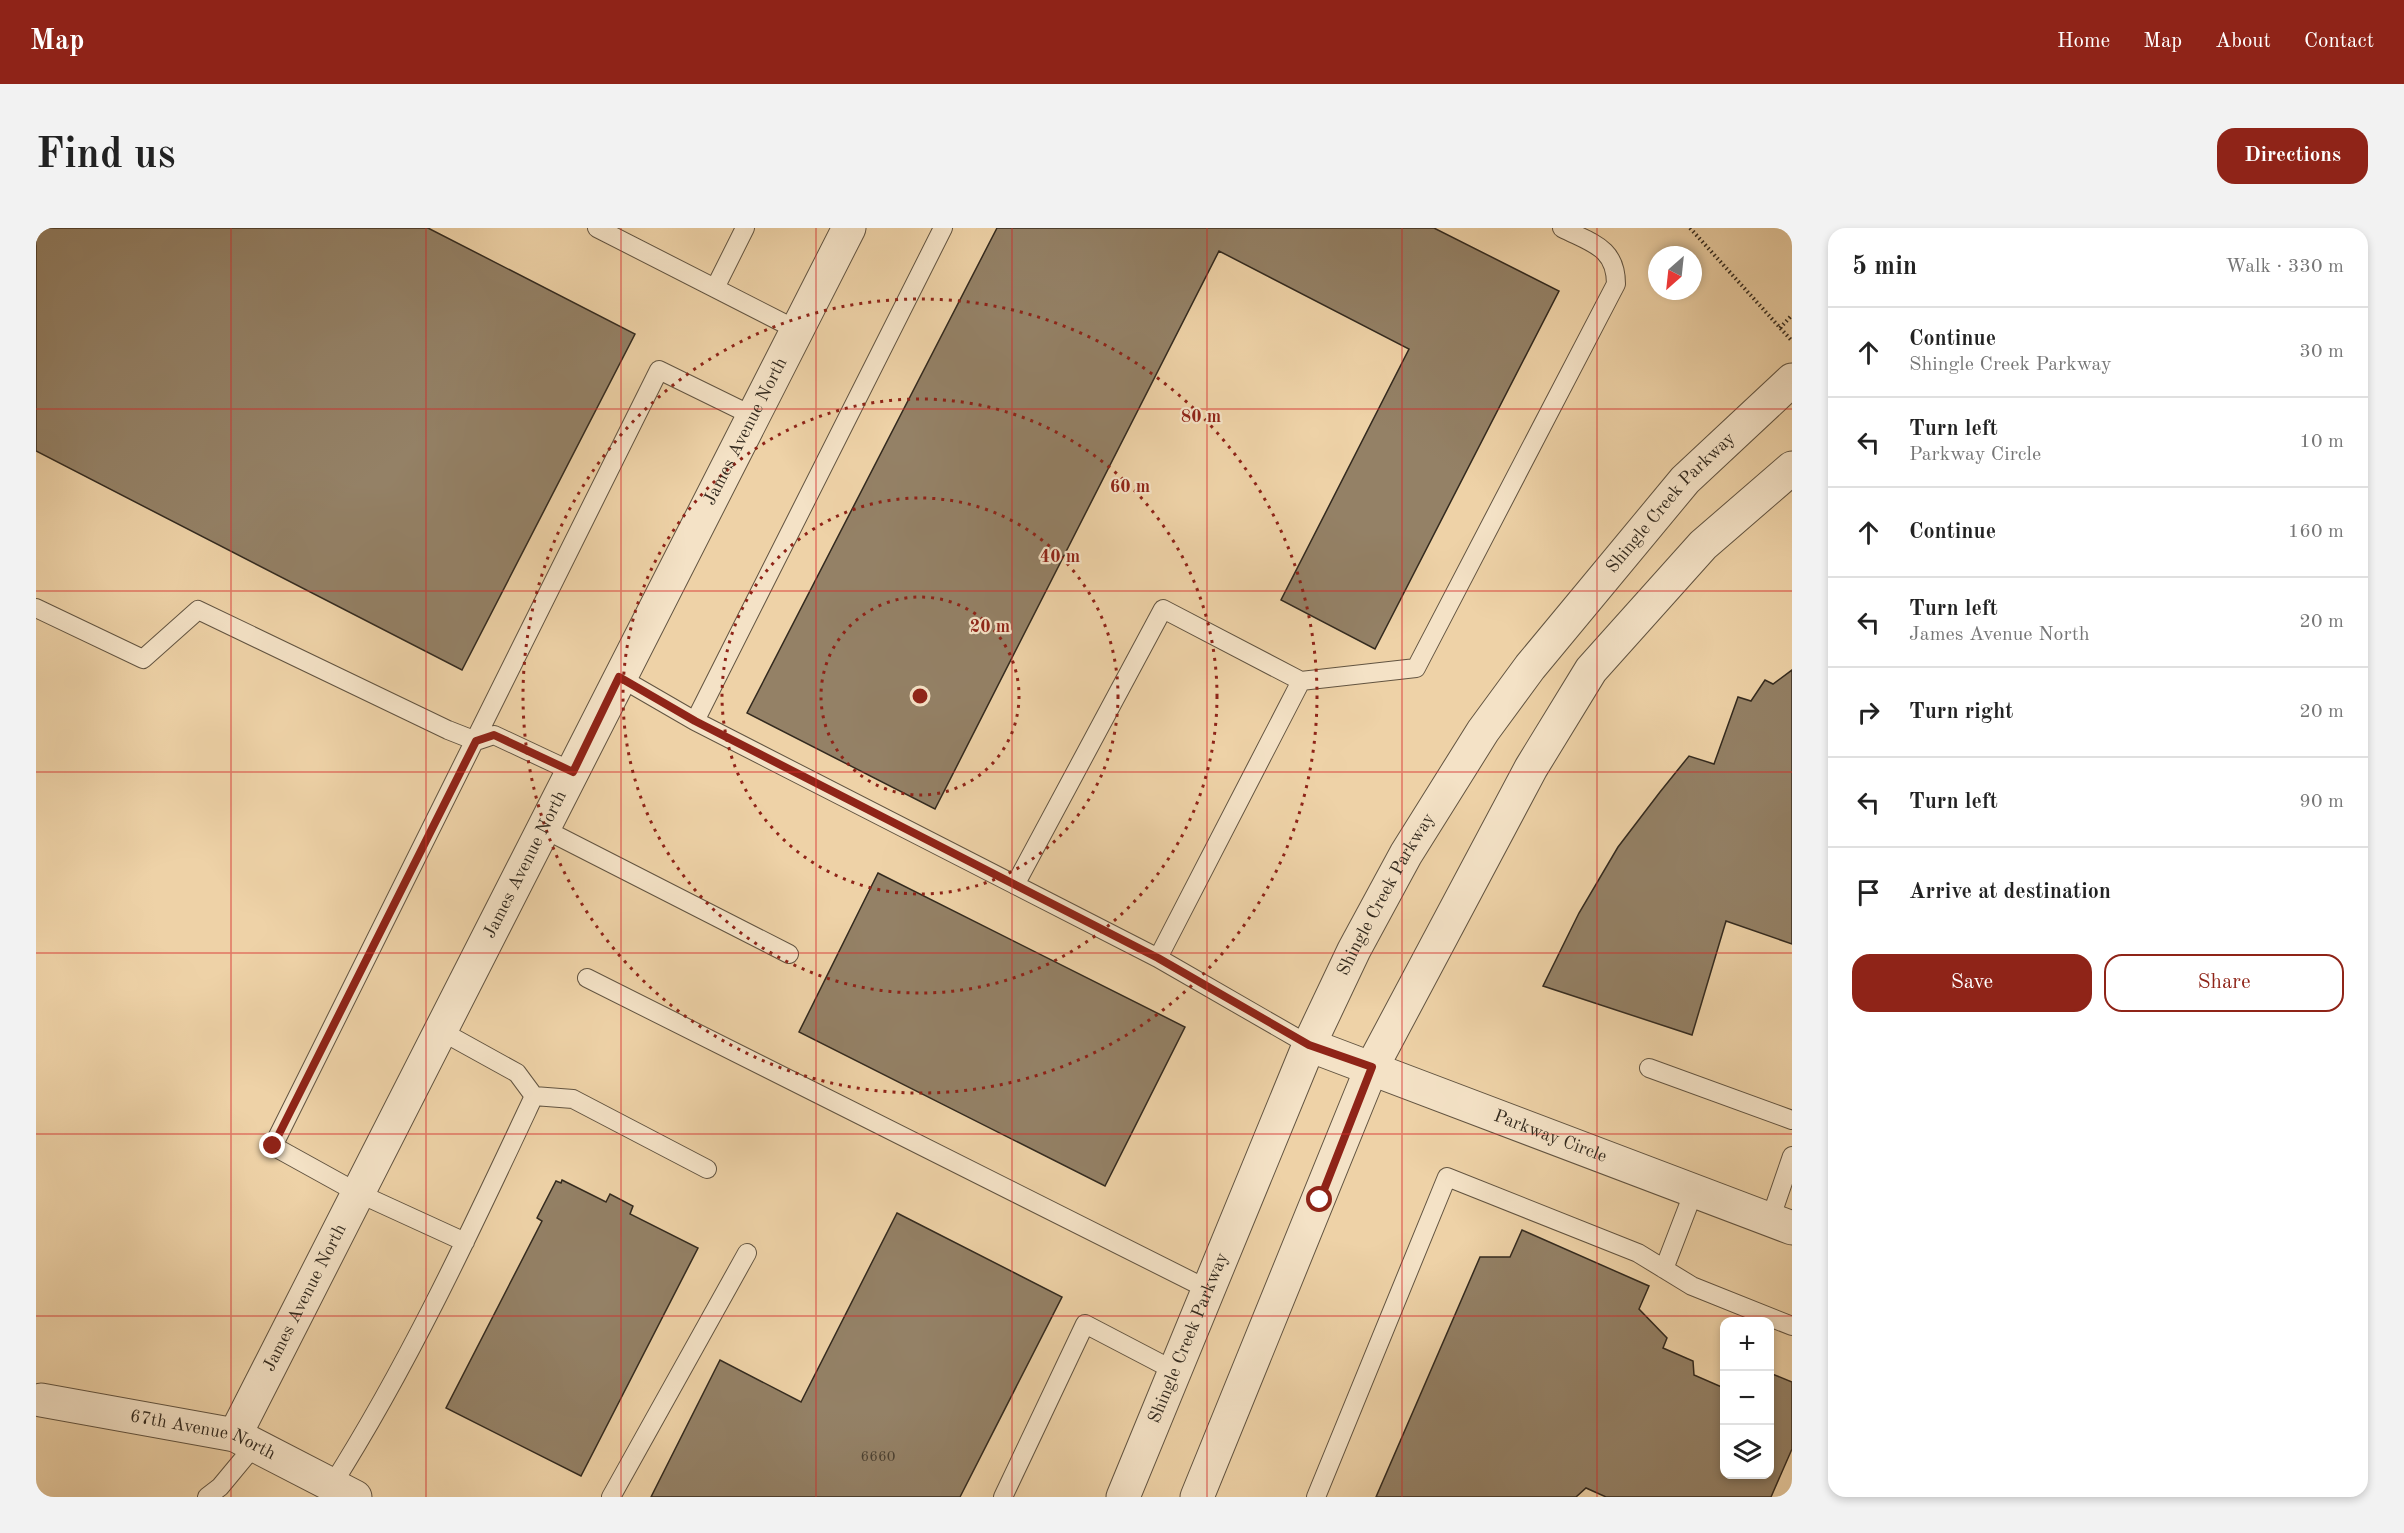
<!DOCTYPE html>
<meta charset="utf-8">
<style>
body{margin:0;font-family:"Old Standard TT",serif;background:#f2f2f2;color:#222}
.controls{position:absolute;right:18px;bottom:18px;display:grid;overflow:hidden;border-radius:12px;box-shadow:0 3px 9px #0003}
.controls button{width:54px;height:54px;display:grid;place-items:center;padding:0;border:0;border-bottom:2px solid #e0e0e0;background:#fff;color:#222;font:30px sans-serif}
.compass{position:absolute;left:1612px;top:18px;width:54px;height:54px;border-radius:50%;background:#fff;box-shadow:0 3px 9px #0003;rotate:207deg}
.stop{position:absolute;width:18px;height:18px;margin:-14px;border:4px solid #8f2418;border-radius:50%;background:#fff}
.stop.end{background:#8f2418;border-color:#fff;box-shadow:0 2px 6px #0008}
.list{margin:0;padding:0;list-style:none}
h2{display:flex;justify-content:space-between;align-items:center;height:78px;margin:0;padding:0 24px;font-size:26px}
h2 small{font-size:20px;font-weight:400;color:#767676}
.list li{display:grid;grid-template-columns:39px 1fr auto;gap:18px;align-items:center;box-sizing:border-box;height:90px;padding:0 24px;border-top:2px solid #e0e0e0}
.list b{display:block;font-size:22px;white-space:nowrap}
.list p{margin:0;font-size:20px;white-space:nowrap;color:#767676}
.list em{font-size:20px;font-style:normal;color:#767676}
.actions{display:flex;gap:12px;padding:18px 24px}
.actions a{flex:1;padding:14px 0;border:2px solid #8f2418;border-radius:18px;text-align:center;font-size:21px;color:#8f2418}
.actions .main{background:#8f2418;color:#fff}
.icon{flex:none;width:33px;height:33px;fill:none;stroke:currentColor;stroke-width:2;stroke-linecap:round;stroke-linejoin:round}
.map{position:relative;flex:none;width:1756px;height:1269px;overflow:hidden;border-radius:18px}
header{display:flex;align-items:center;gap:36px;box-sizing:border-box;height:84px;padding:0 30px;background:#8f2418;color:#fff}
header strong{font-size:28px}
nav{display:flex;gap:33px;margin-inline-start:auto;font-size:21px}
.intro{display:flex;align-items:center;justify-content:space-between;box-sizing:border-box;height:144px;padding:0 36px}
h1{margin:0;font-size:42px}
.button{padding:15px 27px;border-radius:18px;background:#8f2418;color:#fff;font-size:21px;font-weight:700}
main{display:flex;gap:36px;padding:0 36px}
aside{flex:1;background:#fff;border-radius:18px;box-shadow:0 3px 9px #0003}
.map>svg:first-child{display:block}
.building{fill:#948166;stroke:#332a1f;stroke-width:1.5}
.lines{fill:none;stroke-linecap:round;stroke-linejoin:round}
.service-casing{stroke:#625441;stroke-width:20}
.minor-casing{stroke:#625441;stroke-width:35}
.tertiary-casing{stroke:#625441;stroke-width:35}
.path{stroke:#332a1f;stroke-width:4;stroke-dasharray:1.5 3;stroke-linecap:butt}
.service{stroke:#f4e2c6;stroke-width:18}
.minor{stroke:#f4e2c6;stroke-width:33}
.tertiary{stroke:#f4e2c6;stroke-width:33}
.route{stroke:#8f2418;stroke-width:8}
.grid{fill:none;stroke:#d62828;stroke-width:1.5;stroke-opacity:0.55}
.ring{fill:none;stroke:#8f2418;stroke-width:3;stroke-dasharray:3 6}
.labels{text-anchor:middle;dominant-baseline:central;stroke-width:4.5;stroke-linejoin:round;paint-order:stroke}
.number-label{font-size:15px;fill:#4b4031}
.street-label{font-size:18px;fill:#332a1f;stroke:#f4e2c6}
.centre{fill:#8f2418;stroke:#f4e2c6;stroke-width:3}
.ring-label{font-size:18px;text-anchor:middle;font-weight:bold;fill:#8f2418;stroke:#f4e2c6;stroke-width:4.5;stroke-linejoin:round;paint-order:stroke}
</style>
<header>
<strong>Map</strong>
<nav><a>Home</a><a>Map</a><a>About</a><a>Contact</a></nav>
</header>
<div class="intro"><h1>Find us</h1><a class="button">Directions</a></div>
<main>
<div class="map">
<svg width="1756" height="1269" viewBox="0 0 1756 1269">
<rect width="100%" height="100%" fill="#eed2a7"/>
<filter id="stains"><feTurbulence type="fractalNoise" baseFrequency=".00333" numOctaves="4"/><feColorMatrix values="0 0 0 0 .2 0 0 0 0 .09 0 0 0 0 .02 0 0 0 .5 -.17"/></filter>
<radialGradient id="worn" r=".72"><stop offset=".6" stop-color="#630" stop-opacity="0"/><stop offset="1" stop-color="#630" stop-opacity=".3"/></radialGradient>
<path class="building" d="M0 0H392L599 106 426 442 0 223Z
M961 0H1398L1523 63 1339 421 1245 372 1373 121 1183 23 899 581 711 485Z
M1756 442V716L1690 693 1656 807 1507 758 1543 685 1582 619 1624 564 1653 528 1678 536 1702 469 1715 473 1729 452 1737 456Z
M842 645 1149 799 1069 958 763 804Z
M526 952 570 974 574 966 597 978 594 986 662 1020 545 1248 410 1180 506 993 501 990 520 953 525 955Z
M861 985 1026 1069 924 1269H615L684 1132 765 1174Z
M1486 1002 1613 1058 1603 1081 1631 1110 1627 1120 1657 1133 1658 1147 1688 1160V1246H1734V1145L1756 1154V1221L1735 1269H1570L1550 1260 1540 1269H1340L1444 1029H1474Z"/>
<g class="lines">
<g class="service-casing">
<path id="service" d="M561 0 761 102
M679 60 709 0
M0 380 107 431 162 382 412 502 440 513 458 507 537 544
M583 449 659 493 907 0
M659 493 1122 730
M508 601 753 726
M979 657 1127 381 1265 453
M551 750 1173 1062
M1273 817 1122 730 1265 453 1380 440 1580 56C1580 19 1555 15 1526 0
M1613 840 1756 892
M498 868 537 871 671 941
M1734 992 1756 928
M429 1014 322 965 237 918 623 142 717 188
M1628 1041 1658 963
M296 1257C374 1134 436 1000 498 868L481 845 405 803
M171 1269 184 1259 218 1218
M575 1269 711 1025
M967 1269 1049 1096 1139 1143
M1280 1269 1411 949 1602 1025 1656 1058 1756 1098"/>
</g>
<g class="minor-casing">
<g id="minor">
<path id="s1" d="M1273 817 1756 1000"/>
<path id="s2" d="M5 1172 199 1207 319 1269"/>
<path id="s3" d="M199 1207 813 0"/>
</g>
</g>
<g class="tertiary-casing">
<g id="tertiary">
<path id="s4" d="M1087 1269 1273 817 1318 722 1370 626 1447 503 1494 439 1649 252 1756 152"/>
<path d="M1161 1269 1336 839 1495 540 1555 442 1667 317 1756 240"/>
</g>
</g>
<path class="path" d="M1654 0 1756 113
M1744 100 1756 87"/>
<use href="#service" class="service"/>
<use href="#minor" class="minor"/>
<use href="#tertiary" class="tertiary"/>
</g>
<g class="lines">
<path class="route" d="M237 918 440 513 458 507 537 544 583 449 659 493 1122 730 1273 817 1336 839 1284 972"/>
</g>
<path class="grid" d="M195 0V1269M390 0V1269M585 0V1269M780 0V1269M976 0V1269M1171 0V1269M1366 0V1269M1561 0V1269M0 181H1756M0 363H1756M0 544H1756M0 725H1756M0 906H1756M0 1088H1756"/>
<g class="ring">
<circle cx="884" cy="468" r="99"/>
<circle cx="884" cy="468" r="198"/>
<circle cx="884" cy="468" r="297"/>
<circle cx="884" cy="468" r="397"/>
</g>
<g class="labels">
<g class="number-label">
<text x="842" y="1229">6660</text>
</g>
<g class="street-label">
<text stroke="none"><textPath href="#s3" startOffset="1126">James Avenue North</textPath></text>
<text stroke="none"><textPath href="#s4" startOffset="1144">Shingle Creek Parkway</textPath></text>
<text stroke="none"><textPath href="#s3" startOffset="640">James Avenue North</textPath></text>
<text stroke="none"><textPath href="#s4" startOffset="658">Shingle Creek Parkway</textPath></text>
<text stroke="none"><textPath href="#s1" startOffset="258">Parkway Circle</textPath></text>
<text stroke="none"><textPath href="#s3" startOffset="154">James Avenue North</textPath></text>
<text stroke="none"><textPath href="#s4" startOffset="172">Shingle Creek Parkway</textPath></text>
<text stroke="none"><textPath href="#s2" startOffset="166">67th Avenue North</textPath></text>
</g>
</g>
<circle cx="884" cy="468" r="9" class="centre"/>
<g class="ring-label">
<text x="1165" y="194">80 m</text>
<text x="1094" y="264">60 m</text>
<text x="1024" y="334">40 m</text>
<text x="954" y="404">20 m</text>
</g>
<rect width="100%" height="100%" filter="url(#stains)"/>
<rect width="100%" height="100%" fill="url(#worn)"/>
</svg>
<div class="controls">
<button>+</button>
<button>−</button>
<button><svg class="icon" aria-label="layers" viewBox="0 0 24 24"><path d="M12 4l9 5-9 5-9-5zM3 14l9 5 9-5"/></svg></button>
</div>
<svg class="compass" viewBox="-18 -18 36 36"><path d="M0-13l5 13h-10z" fill="#e53935"/><path d="M0 13l5-13h-10z" fill="#767676"/></svg>
<div class="stop" style="left:1284px;top:972px"></div>
<div class="stop end" style="left:237px;top:918px"></div>
</div>
<aside>
<h2>5 min<small>Walk · 330 m</small></h2>
<ul class="list">
<li><svg class="icon" aria-label="ahead" viewBox="0 0 24 24"><path d="M12 20V5M6 11l6-6 6 6"/></svg><div><b>Continue</b><p>Shingle Creek Parkway</p></div><em>30 m</em></li>
<li><svg class="icon" aria-label="left" viewBox="0 0 24 24"><path d="M17 20v-9H6M10 6l-5 5 5 5"/></svg><div><b>Turn left</b><p>Parkway Circle</p></div><em>10 m</em></li>
<li><svg class="icon" aria-label="ahead" viewBox="0 0 24 24"><path d="M12 20V5M6 11l6-6 6 6"/></svg><div><b>Continue</b></div><em>160 m</em></li>
<li><svg class="icon" aria-label="left" viewBox="0 0 24 24"><path d="M17 20v-9H6M10 6l-5 5 5 5"/></svg><div><b>Turn left</b><p>James Avenue North</p></div><em>20 m</em></li>
<li><svg class="icon" aria-label="right" viewBox="0 0 24 24"><path d="M7 20v-9h11M14 6l5 5-5 5"/></svg><div><b>Turn right</b></div><em>20 m</em></li>
<li><svg class="icon" aria-label="left" viewBox="0 0 24 24"><path d="M17 20v-9H6M10 6l-5 5 5 5"/></svg><div><b>Turn left</b></div><em>90 m</em></li>
<li><svg class="icon" aria-label="arrive" viewBox="0 0 24 24"><path d="M6 21V4h12l-3 4 3 4H6"/></svg><div><b>Arrive at destination</b></div></li>
</ul>
<div class="actions"><a class="main">Save</a><a>Share</a></div>
</aside>
</main>
